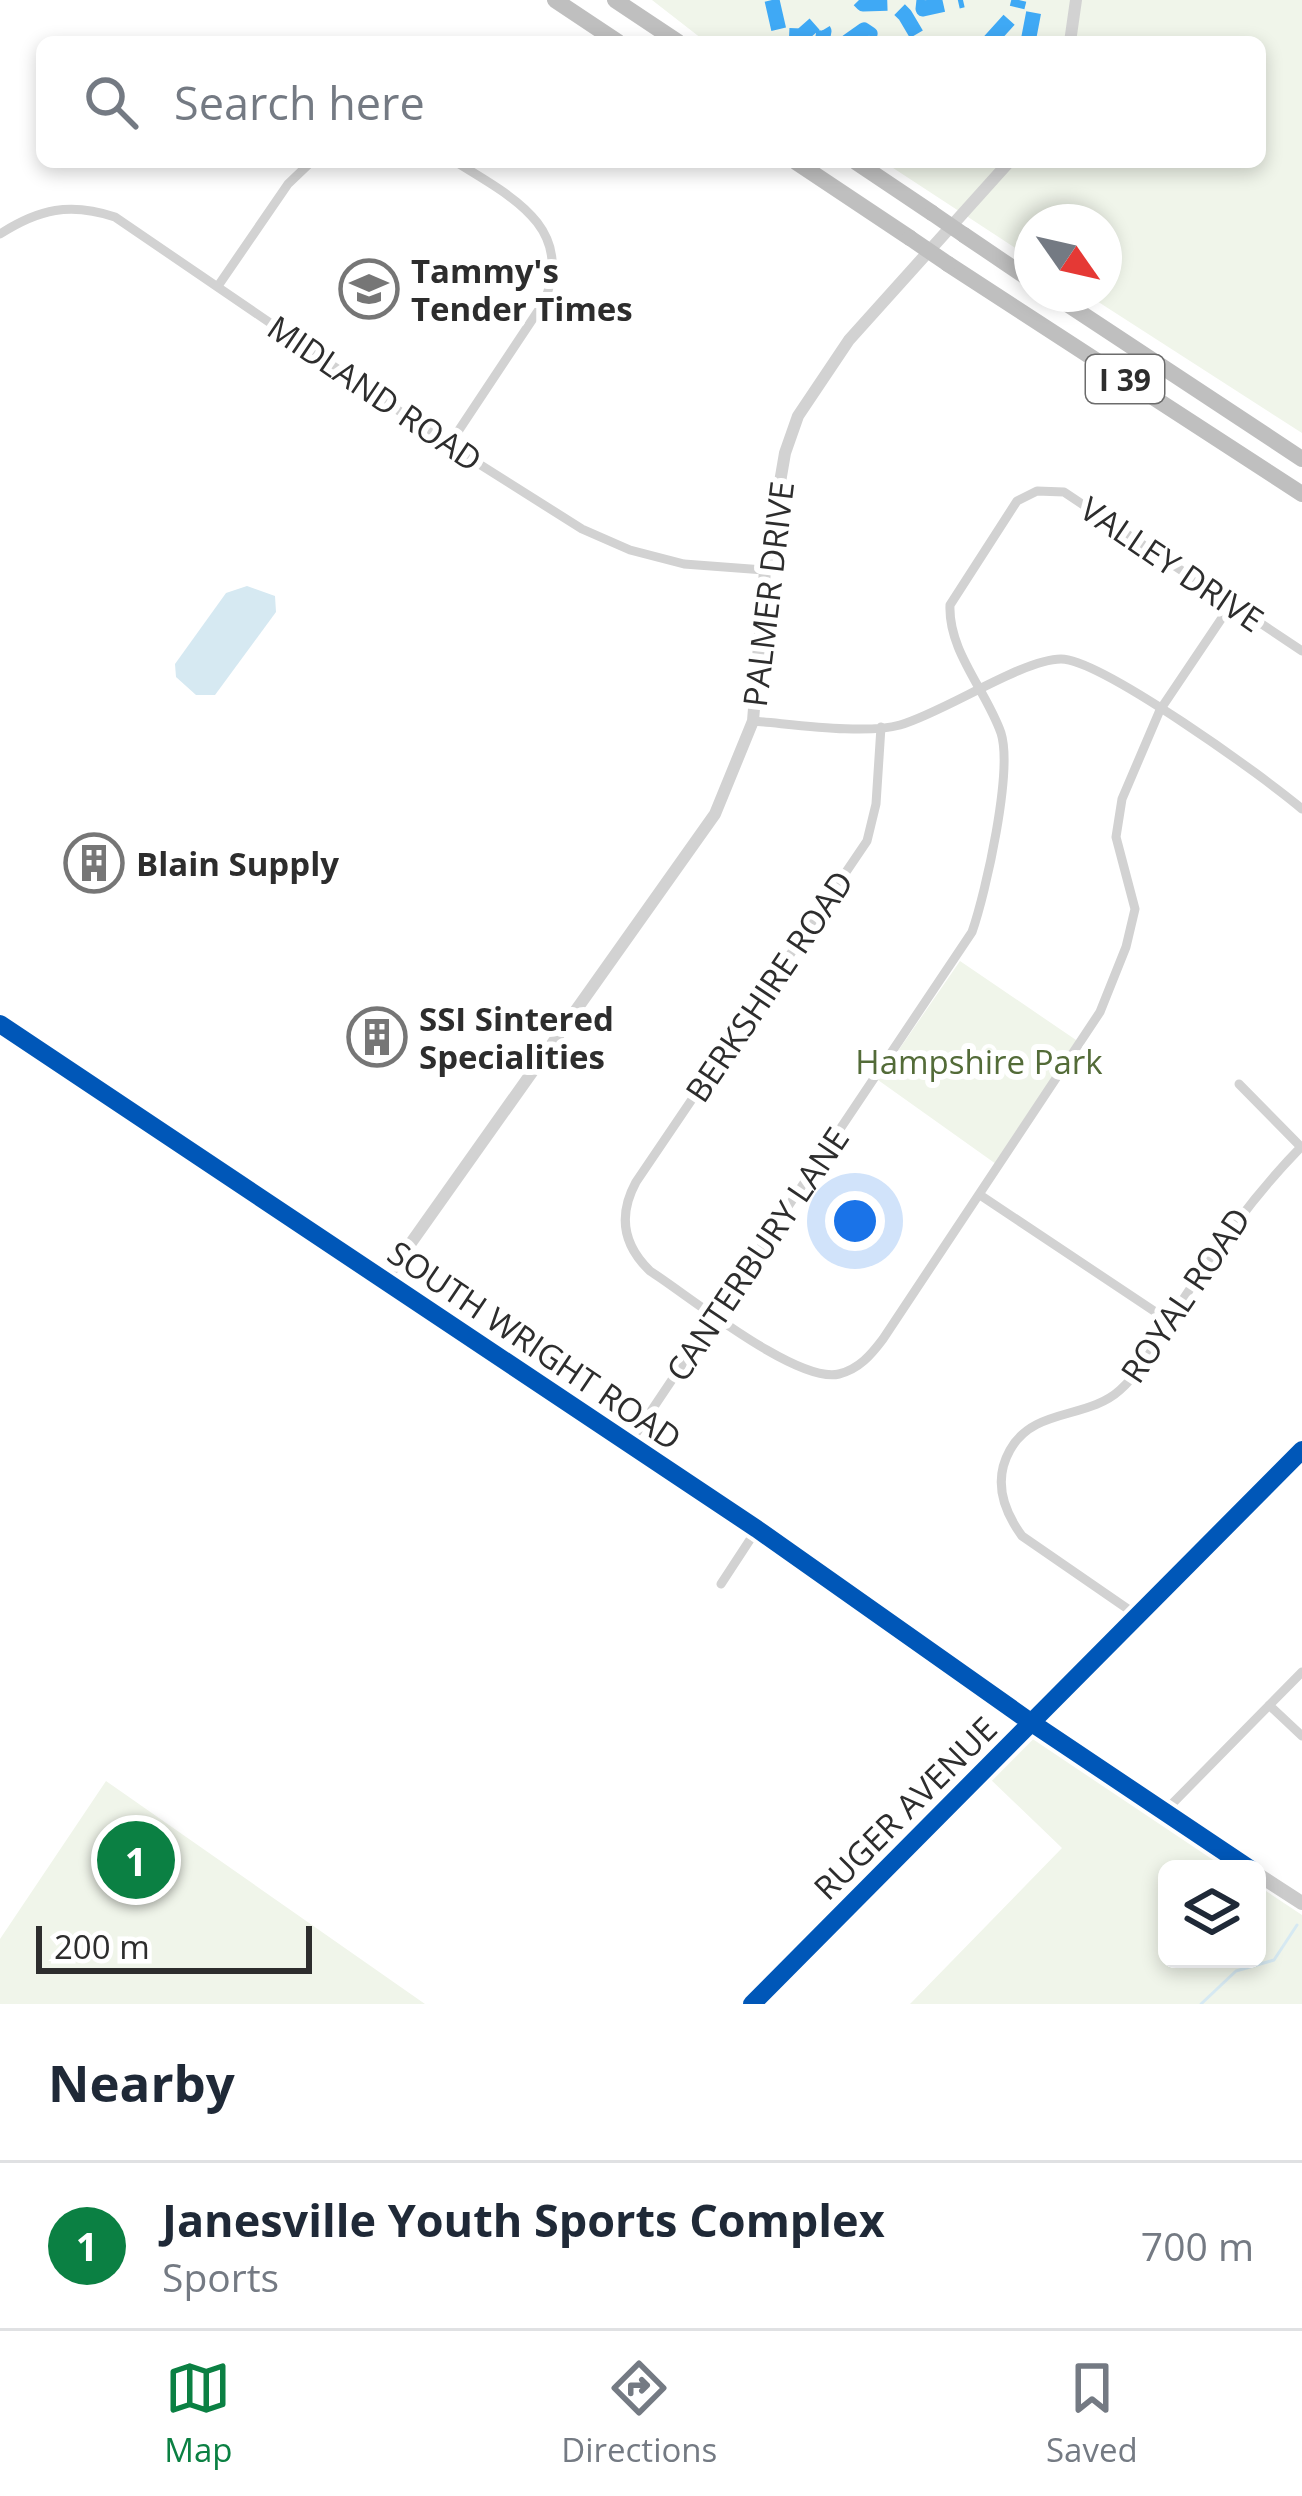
<!DOCTYPE html>
<style>
body{margin:0;font-family:"Open Sans",sans-serif;background:#f6f6f7;color:#1f2937}
.controls{position:absolute;right:36px;bottom:36px;display:grid;overflow:hidden;border-radius:18px;box-shadow:0 6px 18px #0003}
.controls button{width:108px;height:108px;display:grid;place-items:center;padding:0;border:0;border-bottom:3px solid #e0e1e3;background:#fff;color:#1f2937;font:60px sans-serif}
.compass{position:absolute;left:1014px;top:204px;width:108px;height:108px;border-radius:50%;background:#fff;box-shadow:0 6px 18px #0003;rotate:124deg}
.scale{position:absolute;left:36px;bottom:30px;width:276px;box-sizing:border-box;padding-left:12px;border:6px solid #2d2d2d;border-top:0;font-size:33px;line-height:42px;white-space:nowrap;color:#2d2d2d;-webkit-text-stroke:9px #fff;paint-order:stroke}
.you{position:absolute;left:855px;top:1221px;width:42px;height:42px;margin:-30px;border:9px solid #fff;border-radius:50%;background:#1a73e8;box-shadow:0 0 0 18px #1a73e833}
.badge{display:grid;place-items:center;width:78px;height:78px;border-radius:50%;background:#0b8043;color:#fff;font-size:39px;font-weight:700}
.pin{position:absolute;translate:-50% -50%;border:6px solid #fff;box-shadow:0 3px 12px #0006}
.list{margin:0;padding:0;list-style:none}
h2{display:flex;justify-content:space-between;align-items:center;height:156px;margin:0;padding:0 48px;font-size:51px}
h2 small{font-size:39px;font-weight:400;color:#747a83}
.list li{display:grid;grid-template-columns:78px 1fr auto;gap:36px;align-items:center;box-sizing:border-box;height:168px;padding:0 48px;border-top:3px solid #e0e1e3}
.list b{display:block;font-size:45px;white-space:nowrap}
.list p{margin:0;font-size:39px;white-space:nowrap;color:#747a83}
.list em{font-size:39px;font-style:normal;color:#747a83}
.icon{flex:none;width:66px;height:66px;fill:none;stroke:currentColor;stroke-width:2;stroke-linecap:round;stroke-linejoin:round}
.map{position:relative;flex:none;width:1302px;height:2004px;overflow:hidden}
.search{position:absolute;background:#fff;box-shadow:0 6px 18px #0003;left:36px;right:36px;top:36px;height:132px;display:flex;align-items:center;gap:30px;box-sizing:border-box;padding:0 42px;border-radius:18px;color:#747a83;font-size:45px}
.sheet{height:324px;background:#fff}
nav{display:flex;justify-content:space-around;align-items:center;box-sizing:border-box;height:168px;border-top:3px solid #e0e1e3;background:#fff;font-size:33px;color:#747a83}
nav a{display:grid;justify-items:center;gap:6px}
nav .on{color:#0b8043}
.map>svg:first-child{display:block}
.green{fill:#f0f5ea}
.water{fill:#d6e9f2}
.lines{fill:none;stroke-linecap:round;stroke-linejoin:round}
.stream{stroke:#d6e9f2;stroke-width:3}
.minor{stroke:#d2d2d2;stroke-width:9}
.tertiary{stroke:#d2d2d2;stroke-width:12}
.secondary{stroke:#cbcbcb;stroke-width:14}
.motorway{stroke:#bfbfbf;stroke-width:16}
.motorway-bridge{stroke:#bfbfbf;stroke-width:16}
.quiet{stroke:#3fa9f5;stroke-width:15;stroke-dasharray:30 15;stroke-linecap:butt}
.cycleway-casing{stroke:#fff;stroke-width:26}
.cycleway{stroke:#0057b8;stroke-width:18}
.labels{text-anchor:middle;dominant-baseline:central;stroke-width:12;stroke-linejoin:round;paint-order:stroke}
.shield{fill:#fff;stroke:#6c6c6c;stroke-width:3}
.shield-label{font-size:30px;font-weight:bold;fill:#2d2d2d}
.poi-label{font-size:33px;font-weight:bold;fill:#2d2d2d;stroke:#fff;text-anchor:start}
.street-label{font-size:33px;fill:#2d2d2d;stroke:#fff}
.park-label{font-size:33px;fill:#536b38;stroke:#fff}
</style>
<div class="map">
<svg width="1302" height="2004" viewBox="0 0 1302 2004">
<rect width="100%" height="100%" fill="#fff"/>
<path class="green" d="M652 0H1302V433L1086 294H1104V222H1032V259L884 162H1260V42H706Z
M960 961 1079 1042 996 1164 878 1080Z
M1034 1737 1233 1869H1167V1959H1257V1885L1302 1915V2004H910L1062 1848 987 1776Z
M106 1781 425 2004H0V1939Z"/>
<path class="water" d="M247 586 275 596 276 612 215 695H196L176 677 175 664 226 593Z"/>
<g class="lines">
<path class="stream" d="M1201 2004 1236 1971 1274 1960 1297 1925"/>
<path class="minor" d="M0 234C39 209 70 202 115 217L449 445 582 529 630 550 684 564 765 570
M218 286 288 184 311 162
M449 445 544 302C576 227 510 196 456 162
M753 721C792 724 865 735 900 725 945 712 1023 659 1061 659 1101 659 1266 778 1302 809
M881 727 876 804 867 841 636 1182C618 1215 623 1245 650 1271 689 1296 797 1384 839 1374 859 1369 871 1355 883 1339L1100 1012 1126 947 1135 909 1116 837 1122 799 1160 710 1232 603
M1239 1084 1301 1147
M980 1195 1169 1321
M629 1444 972 932C986 892 1013 771 1001 733 986 690 948 651 950 605L1017 501 1037 491 1064 492 1302 651
M721 1584 757 1529
M1138 1616 1022 1536C1003 1510 993 1480 1010 1450 1034 1407 1087 1420 1120 1390 1144 1369 1161 1333 1178 1307 1217 1248 1252 1197 1302 1146
M1269 1705 1302 1736
M1164 1812 1302 1672"/>
<path class="tertiary" d="M1070 42 1076 0
M384 1281 715 814 753 721 765 570 785 453 798 416 849 340 1009 162
M752 2004 1302 1450"/>
<path class="secondary" d="M0 1024 757 1529 1032 1723 1250 1869
M1257 1874 1302 1903"/>
<path class="motorway" d="M555 0 618 42
M615 0 678 42
M796 162 910 238
M856 162 932 213
M964 235 1032 281
M948 264 1302 494
M1052 294 1302 459"/>
<path class="motorway-bridge" d="M932 213 964 235
M910 238 948 264"/>
<path class="quiet" d="M772 0 780 35 801 36 818 21 824 31 822 42
M859 0 863 4 893 3 905 15 921 42
M924 0 923 9 963 0
M847 42 864 30 870 34 867 42
M989 42 1016 12 1019 0
M1028 42 1036 0"/>
<g class="cycleway-casing">
<path id="cycleway" d="M0 1024 757 1529 1032 1723 1250 1869
M752 2004 1302 1450"/>
</g>
<use href="#cycleway" class="cycleway"/>
</g>
<defs>
<g id="school-ring" transform="scale(3)"><circle r="9.5" fill="#fff" stroke="#767676" stroke-width="1.5"/><path d="M0-5L7-2L0 1L-7-2ZM-4 1L0 2.5L4 1V4Q0 6-4 4Z" fill="#767676"/></g>
<g id="building-ring" transform="scale(3)"><circle r="9.5" fill="#fff" stroke="#767676" stroke-width="1.5"/><path d="M-4-6H4V6H1V3H-1V6H-4ZM-2.5-4.3h1.7v1.8h-1.7ZM.8-4.3h1.7v1.8H.8ZM-2.5-1h1.7V.8h-1.7ZM.8-1h1.7V.8H.8Z" fill="#767676"/></g>
</defs>
<g fill-rule="evenodd">
<use href="#school-ring" x="369" y="289"/>
<use href="#building-ring" x="94" y="863"/>
<use href="#building-ring" x="377" y="1037"/>
</g>
<g class="labels">
<rect class="shield" x="1086" y="355" width="78" height="48" rx="9"/>
<g class="shield-label">
<text x="1125" y="379">I 39</text>
</g>
<g class="poi-label">
<text x="411" y="270">Tammy's<tspan x="411" dy="38">Tender Times</tspan></text>
<text x="136" y="863">Blain Supply</text>
<text x="419" y="1018">SSI Sintered<tspan x="419" dy="38">Specialities</tspan></text>
</g>
<g class="street-label">
<text transform="translate(375 393) rotate(34)">MIDLAND ROAD</text>
<text transform="translate(1172 564) rotate(34)">VALLEY DRIVE</text>
<text transform="translate(768 594) rotate(-83)">PALMER DRIVE</text>
<text transform="translate(769 986) rotate(-56)">BERKSHIRE ROAD</text>
<text transform="translate(757 1254) rotate(-56)">CANTERBURY LANE</text>
<text transform="translate(1185 1295) rotate(-56)">ROYAL ROAD</text>
<text transform="translate(535 1345) rotate(34)">SOUTH WRIGHT ROAD</text>
<text transform="translate(905 1808) rotate(-45)">RUGER AVENUE</text>
</g>
<g class="park-label">
<text x="979" y="1061">Hampshire Park</text>
</g>
</g>
</svg>
<div class="controls">
<button><svg class="icon" aria-label="layers" viewBox="0 0 24 24"><path d="M12 4l9 5-9 5-9-5zM3 14l9 5 9-5"/></svg></button>
</div>
<svg class="compass" viewBox="-18 -18 36 36"><path d="M0-13l5 13h-10z" fill="#e53935"/><path d="M0 13l5-13h-10z" fill="#747a83"/></svg>
<div class="scale">200 m</div>
<div class="you"></div>
<div class="pin badge" style="left:136px;top:1860px">1</div>
<div class="search"><svg class="icon" aria-label="search" viewBox="0 0 24 24"><circle cx="10" cy="10" r="6"/><path d="M15 15l6 6"/></svg>Search here</div>
</div>
<section class="sheet">
<h2>Nearby<small></small></h2>
<ul class="list">
<li><span class="badge">1</span><div><b>Janesville Youth Sports Complex</b><p>Sports</p></div><em>700 m</em></li>
</ul>
</section>
<nav>
<a class="on"><svg class="icon" aria-label="map" viewBox="0 0 24 24"><path d="M3 6l6-2 6 2 6-2v14l-6 2-6-2-6 2zM9 4v14M15 6v14"/></svg>Map</a>
<a><svg class="icon" aria-label="directions" viewBox="0 0 24 24"><path d="M12 3l9 9-9 9-9-9zM9 14v-3h6M13 9l2 2-2 2"/></svg>Directions</a>
<a><svg class="icon" aria-label="saved" viewBox="0 0 24 24"><path d="M7 4h10v16l-5-4-5 4z"/></svg>Saved</a>
</nav>
